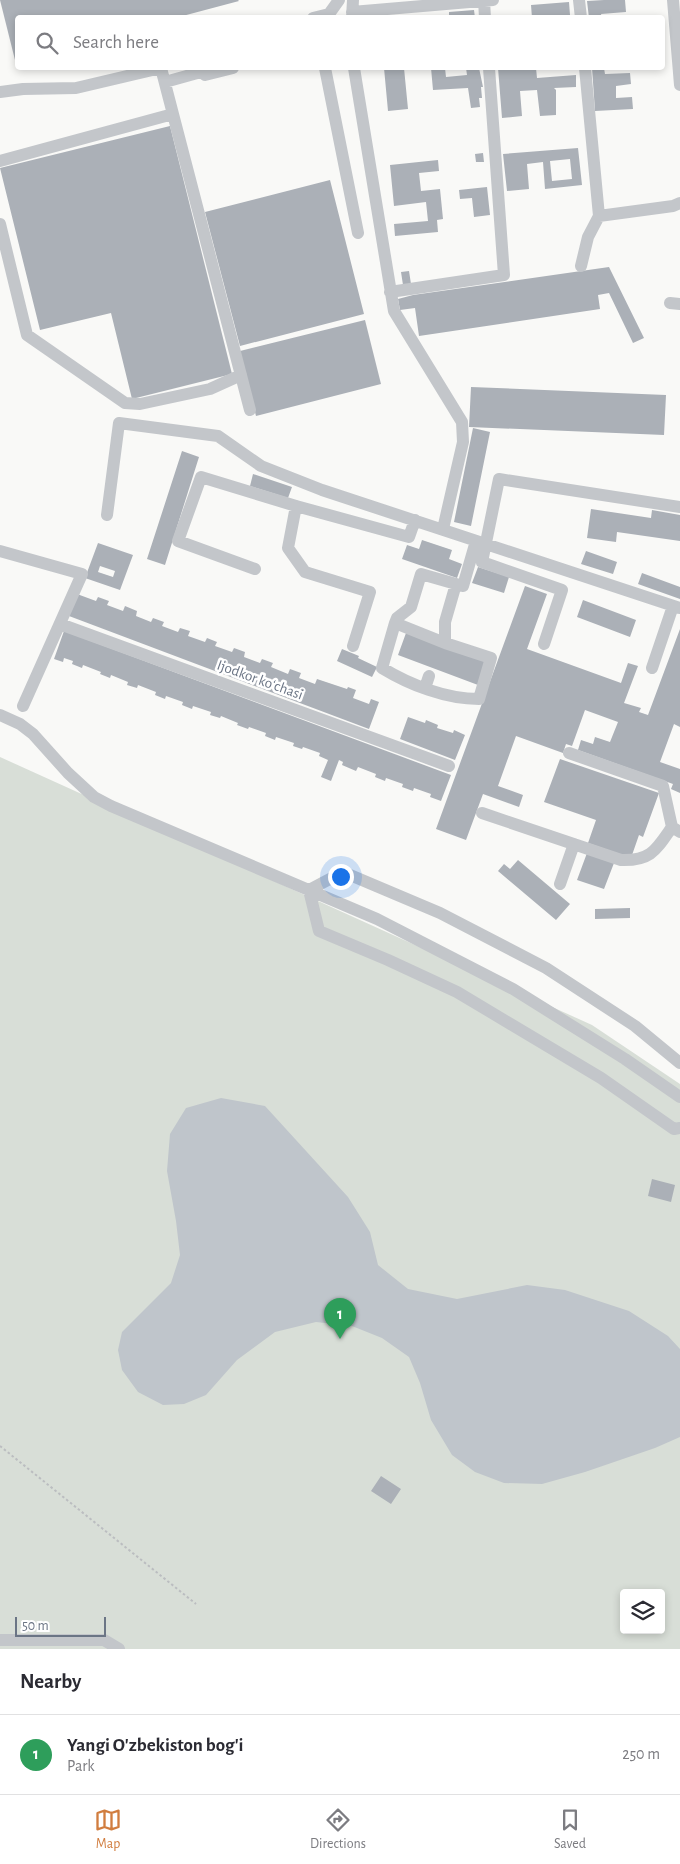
<!DOCTYPE html>
<meta charset="utf-8">
<style>
body{margin:0;font-family:"Alegreya Sans",sans-serif;background:#f7f7f7;color:#2b2b33}
.controls{position:absolute;right:15px;bottom:15px;display:grid;overflow:hidden;border-radius:5px;box-shadow:0 2px 8px #0003}
.controls button{width:45px;height:45px;display:grid;place-items:center;padding:0;border:0;border-bottom:1px solid #e1e1e2;background:#fff;color:#2b2b33;font:25px sans-serif}
.scale{position:absolute;left:15px;bottom:12px;width:91px;box-sizing:border-box;padding-left:5px;border:2px solid #6b7585;border-top:0;font-size:14px;line-height:18px;white-space:nowrap;color:#6b7585;-webkit-text-stroke:4px #fff;paint-order:stroke}
.you{position:absolute;left:340px;top:876px;width:18px;height:18px;margin:-12px;border:4px solid #fff;border-radius:50%;background:#1a73e8;box-shadow:0 0 0 8px #1a73e833}
.badge{display:grid;place-items:center;width:32px;height:32px;border-radius:50%;background:#d17d3f;color:#fff;font-size:16px;font-weight:700}
.pin{position:absolute;translate:-50% -41px;filter:drop-shadow(0 1px 2px #0008)}
.pin::after{content:'';position:absolute;top:26px;width:18px;height:15px;background:inherit;clip-path:polygon(0 0,100% 0,50% 100%)}
.list{margin:0;padding:0;list-style:none}
h2{display:flex;justify-content:space-between;align-items:center;height:65px;margin:0;padding:0 20px;font-size:21px}
h2 small{font-size:16px;font-weight:400;color:#7c7c81}
.list li{display:grid;grid-template-columns:32px 1fr auto;gap:15px;align-items:center;box-sizing:border-box;height:80px;padding:0 20px;border-top:1px solid #e1e1e2}
.list b{display:block;font-size:19px;white-space:nowrap}
.list p{margin:0;font-size:16px;white-space:nowrap;color:#7c7c81}
.list em{font-size:16px;font-style:normal;color:#7c7c81}
.icon{flex:none;width:28px;height:28px;fill:none;stroke:currentColor;stroke-width:2;stroke-linecap:round;stroke-linejoin:round}
.map{position:relative;flex:none;width:680px;height:1649px;overflow:hidden}
.search{position:absolute;background:#fff;box-shadow:0 2px 8px #0003;left:15px;right:15px;top:15px;height:55px;display:flex;align-items:center;gap:12px;box-sizing:border-box;padding:0 18px;border-radius:5px;color:#7c7c81;font-size:19px}
.sheet{height:145px;background:#fff}
nav{display:flex;justify-content:space-around;align-items:center;box-sizing:border-box;height:70px;border-top:1px solid #e1e1e2;background:#fff;font-size:14px;color:#7c7c81}
nav a{display:grid;justify-items:center;gap:2px}
nav .on{color:#d17d3f}
.map>svg:first-child{display:block}
.green{fill:#d8ded7;fill-rule:evenodd}
.water{fill:#bfc5cb}
.building{fill:#abb0b7;fill-rule:evenodd}
.lines{fill:none;stroke-linecap:round;stroke-linejoin:round}
.path{stroke:#bbbdc0;stroke-width:2;stroke-dasharray:2.5 2.5;stroke-linecap:butt}
.minor{stroke:#c3c6ca;stroke-width:12}
.labels{text-anchor:middle;dominant-baseline:central;stroke-width:5;stroke-linejoin:round;paint-order:stroke}
.street-label{font-size:15px;fill:#6b7585;stroke:#fff}
</style>
<div class="map">
<svg width="680" height="1649" viewBox="0 0 680 1649">
<rect width="100%" height="100%" fill="#f9f9f7"/>
<path class="green" d="M0 757 592 1025 680 1084V1649H0ZM624 1593H661V1630H624Z"/>
<path class="water" d="M221 1098 265 1106 348 1197 370 1232 378 1265 408 1289 457 1299 527 1285 565 1290 629 1311 668 1336 680 1349V1437L655 1448 585 1472 542 1484 504 1483 475 1472 452 1455 431 1420 420 1383 409 1357 382 1338 352 1326 316 1322 275 1332 237 1360 206 1395 184 1404 163 1405 138 1392 122 1370 118 1350 122 1332 171 1283 180 1255 176 1221 167 1171 170 1134 186 1108Z"/>
<path class="building" d="M0 0H238L239 1 175 18H18V59L15 60Z
M604 0H625L626 12 601 14 602 18H589L587 1Z
M569 2 570 15H558V18H532L531 5Z
M474 10 475 18H449V12Z
M384 68H404L408 109 388 111Z
M431 68H445L446 77 467 75 466 68H479L483 87H481L482 98H479L480 107 471 108 468 88 433 90Z
M498 68H511V70L536 68 537 78 576 75V87L554 88 556 90V115L540 116 537 90 520 91 522 116 502 118Z
M592 68H604L605 74 630 73 631 84 616 86V98L632 97 633 109 595 111Z
M170 126 232 374 132 399 111 313 40 330 0 168Z
M578 148 582 185 545 189 543 162 527 164 529 189 507 191 503 154ZM570 159 572 179 552 181 550 161Z
M483 153 484 162H476L475 154Z
M438 160 439 171 419 173 421 191 440 189 443 219 437 220 438 232 395 236 394 224 428 221 426 202 394 206 390 165Z
M330 180 364 314 240 346 205 212Z
M487 187 490 215 474 217 472 198 460 199 459 190Z
M609 267 644 338 633 343 609 293 598 295 600 309 419 336 415 308 400 310 398 299 413 295Z
M409 271 411 284 403 285 401 272Z
M365 320 381 384 256 416 240 351Z
M471 387 666 395 664 435 469 427Z
M473 428 490 432 471 526 454 522Z
M182 451 199 457 165 565 147 559Z
M253 474 292 487 288 498 250 486Z
M591 509 651 518 652 510 680 515V541L617 532 616 542 587 538Z
M422 540 452 550 449 559 462 564 457 578 402 559 407 545 419 549Z
M98 543 133 555 120 590 85 578ZM100 566 115 571 113 577 98 572Z
M586 551 617 562 613 574 581 564Z
M478 567 509 577 504 593 472 583Z
M642 573 680 587V599L638 584Z
M525 586 547 594 527 649 621 683 628 663 638 666 624 703 641 708 639 712 648 715 680 629V727L674 724 660 762 680 769V793L671 789 673 784 578 750 581 740 593 744 595 737 610 742 618 722 585 710 572 746 566 744 563 753 516 736 498 786 523 795 519 807 483 794 466 840 436 829Z
M77 594 96 601 98 597 109 601 107 605 123 611 125 606 137 611 136 616 151 622 153 618 164 622 162 626 178 632 180 628 190 631 188 636 205 642 207 638 217 642 215 646 232 652 234 648 245 652 244 657 260 663 262 659 273 663 271 667 288 674 290 669 301 673 299 678 315 684 317 679 347 689 348 687 356 690 353 698 369 704 371 699 379 702 369 729 69 616Z
M583 600 636 620 630 637 577 617Z
M64 631 451 775 441 801 430 797 431 794 414 788 413 791 402 787 403 784 386 778 385 781 375 777 376 774 358 767 356 771 342 765 343 762 339 760 331 781 321 777 328 760 319 756 320 753 303 747 302 749 293 746 294 743 276 737 275 740 265 736 266 733 249 727 248 729 237 725 238 723 221 716 220 718 210 715 211 712 193 706 192 709 182 705 183 702 166 696 165 699 155 695 156 692 138 685 137 688 127 685 128 682 111 675 110 678 100 674 101 672 83 665 82 668 72 664 73 661 64 658 63 662 54 659Z
M406 633 486 662 478 685 398 655Z
M342 649 359 656 358 658 377 667 372 677 337 661Z
M408 717 425 723 426 720 438 725 437 728 453 733 454 730 465 735 455 760 400 739Z
M560 759 659 793 643 837 639 835 631 858 588 843 596 820 544 802Z
M587 853 614 863 604 889 577 880Z
M518 860 570 904 556 920 498 871 504 864 510 869Z
M630 908V918L595 919V909Z
M652 1179 675 1185 671 1202 648 1196Z
M381 1476 401 1489 391 1504 371 1491Z"/>
<g class="lines">
<path class="path" d="M0 1446 196 1604"/>
<path class="minor" d="M484 0 485 18
M579 0 581 18
M673 0 680 85
M352 12 493 0
M313 18 329 14 339 0
M352 18 353 0
M161 68 250 410
M201 68V72L205 75 233 68
M325 68 358 233
M354 68 394 311 462 422 463 442 443 529
M585 68 599 216 673 206 680 203
M165 82 201 72
M0 92 23 89 76 88 161 68
M0 161 173 114
M0 224 27 335 125 403 140 404 210 389 241 375
M581 266 588 237 599 216
M390 292 504 275 489 68
M670 303 680 304
M296 506 288 548 305 572 370 592 353 646
M107 515 119 423 218 436 261 466 322 490 680 608
M0 551 82 574 23 706
M255 569 178 541 201 477 296 506 409 537 415 520
M395 623 445 643 491 658 479 699C446 699 410 685 382 668L395 623 397 618 411 607 421 574 463 586 476 541
M60 624 449 766
M445 643V622L456 584
M544 644 562 590 482 562 499 479 680 507
M652 668 673 606
M425 688 429 676
M0 715 20 724 33 734 68 773 94 797 111 806 377 919 513 989 625 1059 680 1097
M569 753 663 786 672 827 680 832
M482 813 621 860C651 861 656 850 672 827
M560 884 574 844
M680 1063 635 1026 546 968 440 913 343 872 309 890 319 931 388 960 457 992 601 1078 674 1129 680 1128
M0 1640H104L119 1649"/>
</g>
<g class="labels">
<g class="street-label">
<text transform="translate(260 680) rotate(20)">Ijodkor koʻchasi</text>
</g>
</g>
</svg>
<div class="controls">
<button><svg class="icon" aria-label="layers" viewBox="0 0 24 24"><path d="M12 4l9 5-9 5-9-5zM3 14l9 5 9-5"/></svg></button>
</div>
<div class="scale">50 m</div>
<div class="you"></div>
<div class="pin badge" style="left:340px;top:1339px;background:#2e9e5b">1</div>
<div class="search"><svg class="icon" aria-label="search" viewBox="0 0 24 24"><circle cx="10" cy="10" r="6"/><path d="M15 15l6 6"/></svg>Search here</div>
</div>
<section class="sheet">
<h2>Nearby<small></small></h2>
<ul class="list">
<li><span class="badge" style="background:#2e9e5b">1</span><div><b>Yangi O'zbekiston bog'i</b><p>Park</p></div><em>250 m</em></li>
</ul>
</section>
<nav>
<a class="on"><svg class="icon" aria-label="map" viewBox="0 0 24 24"><path d="M3 6l6-2 6 2 6-2v14l-6 2-6-2-6 2zM9 4v14M15 6v14"/></svg>Map</a>
<a><svg class="icon" aria-label="directions" viewBox="0 0 24 24"><path d="M12 3l9 9-9 9-9-9zM9 14v-3h6M13 9l2 2-2 2"/></svg>Directions</a>
<a><svg class="icon" aria-label="saved" viewBox="0 0 24 24"><path d="M7 4h10v16l-5-4-5 4z"/></svg>Saved</a>
</nav>
